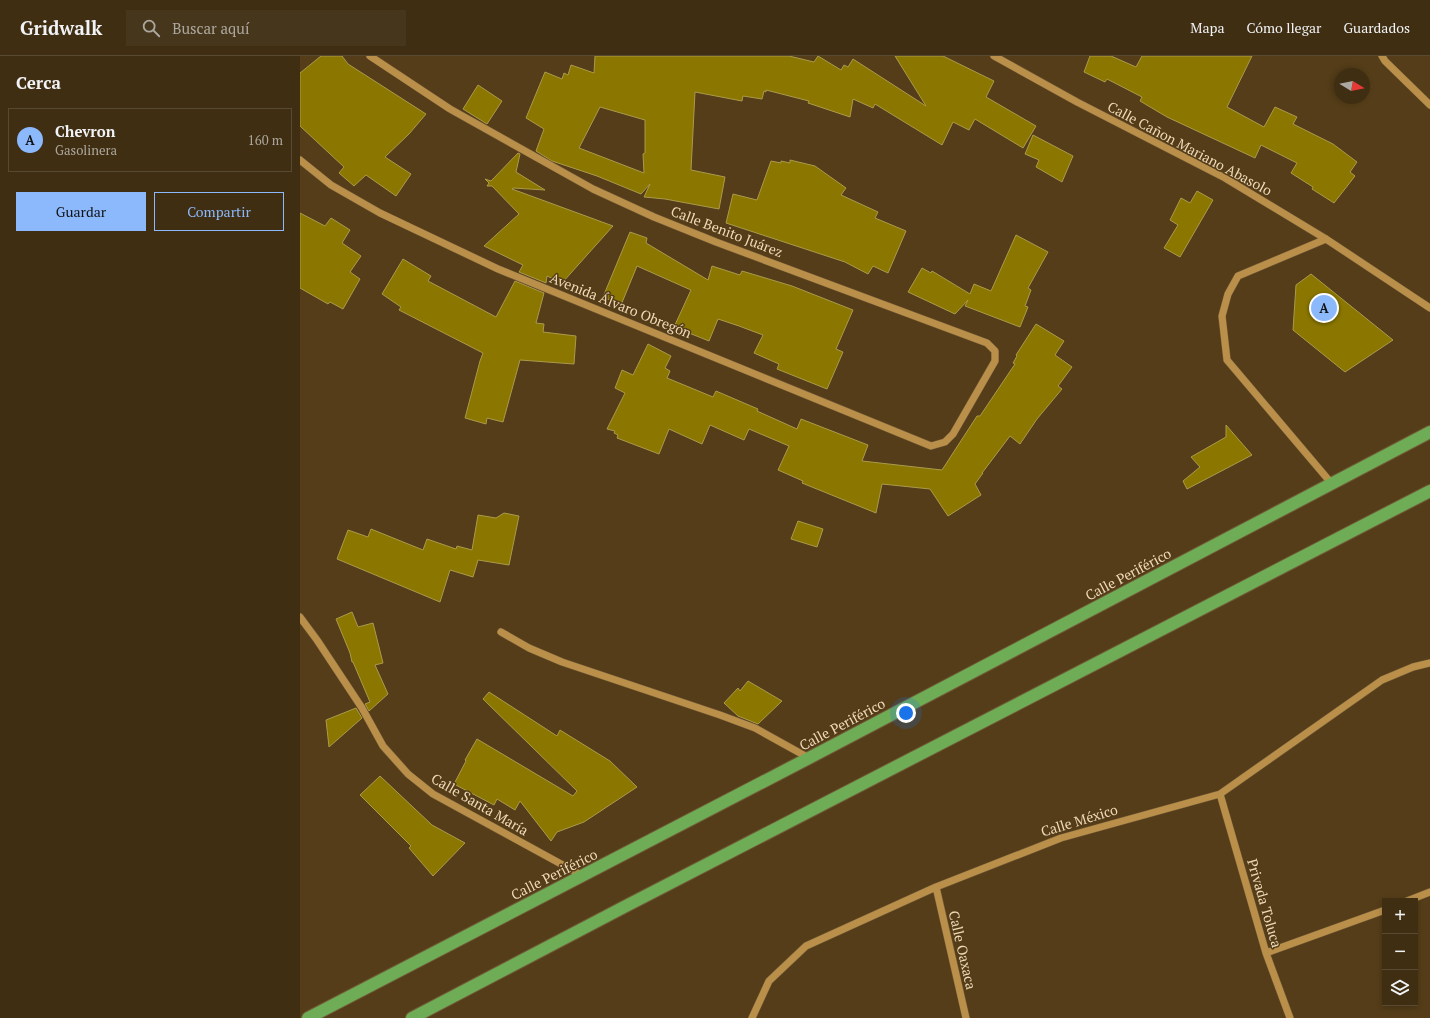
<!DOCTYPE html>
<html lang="es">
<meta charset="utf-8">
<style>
body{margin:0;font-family:"PT Serif",serif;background:#46361b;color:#f1f3f6}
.controls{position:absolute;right:12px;bottom:12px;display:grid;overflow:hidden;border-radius:0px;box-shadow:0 2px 6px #0003}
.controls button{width:36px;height:36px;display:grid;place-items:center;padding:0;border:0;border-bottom:1px solid #584a32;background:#3f2e12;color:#f1f3f6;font:20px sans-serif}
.compass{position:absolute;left:1034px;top:12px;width:36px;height:36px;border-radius:50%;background:#3f2e12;box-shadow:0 2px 6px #0003;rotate:100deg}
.you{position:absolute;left:606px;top:657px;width:14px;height:14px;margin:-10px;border:3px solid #fff;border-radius:50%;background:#1a73e8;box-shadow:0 0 0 6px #1a73e833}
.badge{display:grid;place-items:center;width:26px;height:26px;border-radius:50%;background:#8bb9fc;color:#111;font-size:13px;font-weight:700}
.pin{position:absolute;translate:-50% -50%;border:2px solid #fff;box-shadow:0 1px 4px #0006}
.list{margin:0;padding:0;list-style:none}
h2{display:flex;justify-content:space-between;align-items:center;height:52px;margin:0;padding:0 16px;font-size:17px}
h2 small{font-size:13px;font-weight:400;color:#ada89f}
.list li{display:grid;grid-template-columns:26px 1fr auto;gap:12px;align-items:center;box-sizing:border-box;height:64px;margin:0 8px 8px;padding:0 8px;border:1px solid #584a32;border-radius:0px}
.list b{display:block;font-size:15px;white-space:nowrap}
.list p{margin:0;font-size:13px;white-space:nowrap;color:#ada89f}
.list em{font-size:13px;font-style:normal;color:#ada89f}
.actions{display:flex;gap:8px;padding:12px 16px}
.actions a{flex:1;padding:9px 0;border:1px solid #8bb9fc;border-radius:0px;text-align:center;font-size:14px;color:#8bb9fc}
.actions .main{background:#8bb9fc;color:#111}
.icon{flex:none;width:22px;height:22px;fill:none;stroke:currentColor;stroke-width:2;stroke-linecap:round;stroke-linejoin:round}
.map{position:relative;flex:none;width:1130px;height:962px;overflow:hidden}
header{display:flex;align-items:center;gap:24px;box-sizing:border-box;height:56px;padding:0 20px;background:#3f2e12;border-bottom:1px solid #584a32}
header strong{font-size:19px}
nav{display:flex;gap:22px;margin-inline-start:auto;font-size:14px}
.search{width:280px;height:36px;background:#46361b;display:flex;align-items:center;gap:10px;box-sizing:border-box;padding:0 14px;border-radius:0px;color:#ada89f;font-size:15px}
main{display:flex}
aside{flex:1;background:#3f2e12}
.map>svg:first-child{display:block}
.building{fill:#8b7700;stroke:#ab9a4b;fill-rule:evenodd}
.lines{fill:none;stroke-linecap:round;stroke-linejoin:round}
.minor-casing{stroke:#705a37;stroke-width:8}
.highway-casing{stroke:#705a37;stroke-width:14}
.minor{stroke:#ba8f4a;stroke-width:7}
.highway{stroke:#6eac55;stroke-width:12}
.labels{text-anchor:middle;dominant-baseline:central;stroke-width:3;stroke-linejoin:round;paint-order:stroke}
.street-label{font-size:14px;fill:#efd9b7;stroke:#543d18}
</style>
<header>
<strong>Gridwalk</strong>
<div class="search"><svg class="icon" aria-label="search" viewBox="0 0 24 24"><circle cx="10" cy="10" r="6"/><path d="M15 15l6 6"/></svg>Buscar aquí</div>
<nav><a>Mapa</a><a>Cómo llegar</a><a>Guardados</a></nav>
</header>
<main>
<aside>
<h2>Cerca<small></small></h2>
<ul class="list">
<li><span class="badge">A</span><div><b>Chevron</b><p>Gasolinera</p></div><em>160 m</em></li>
</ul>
<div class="actions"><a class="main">Guardar</a><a>Compartir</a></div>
</aside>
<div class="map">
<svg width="1130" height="962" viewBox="0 0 1130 962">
<rect width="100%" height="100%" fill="#543d18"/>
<path class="building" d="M21 0H42L48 8 126 58 109 78 85 101 111 118 96 140 66 119 54 130 39 117 44 111 0 70V17Z
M295 0H489L514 6 518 0 541 14 544 9 548 11 553 3 626 50 595 0H643L694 25 686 41 736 70 723 92 675 63 669 74 653 66 642 89 575 48 573 52 553 43 550 61 508 47 509 45 466 34V36L464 35 462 43 443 40 442 45 395 36 391 114 425 121 419 153 365 143 344 141 350 128 341 138 297 120 252 105 236 95 244 73 226 62 245 16 262 23 264 17 268 19 271 9 294 17ZM300 51 345 64V97L343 98 344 117 279 92Z
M790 0H811L836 11 842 0H952L927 51 964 71 975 51 997 61 993 68 1033 88 1057 106 1050 116 1055 120 1034 147 1012 133 1013 131 991 117 997 107 961 89 955 102 867 61 840 45 842 41 807 23 805 26 784 16Z
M178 29 202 45 187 68 163 53Z
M733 79 773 100 762 126 736 111 739 104 725 98Z
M218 97 220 98 216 116 245 134 213 132 212 133 313 170 262 227 247 220 246 227 219 216 223 209 184 190 219 158 192 130H187L189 127 185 123 191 125Z
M490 104 515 110 546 132 541 139 578 156 575 162 606 175 588 217 573 210 568 218 545 206 426 167 433 138 457 144 471 105 481 107V105L490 107Z
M897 135 913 144 880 201 864 192 878 169 870 164 881 142 890 147Z
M0 157 25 170 31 162 50 174 42 187 61 200 50 216 60 223 43 253 30 246 28 248 0 232Z
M330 176 347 182 346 187 408 224 412 210 440 219 442 215 492 230 553 254 536 293 543 296 527 333 477 313 479 308 454 297 463 279 439 270 418 263 409 285 374 271 391 234 337 210 321 249 303 241Z
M716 179 748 196 728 232 731 234 725 250 728 251 720 271 665 250 668 244 655 258 608 236 622 212 631 217 632 215 670 238 674 228 691 235Z
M103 203 131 220 128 225 196 261 215 225 244 237 236 267 244 268 243 276 276 280 274 308 220 304 203 366 187 362 186 368 165 362 180 305 183 297 99 254 101 251 82 238Z
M1011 218 1093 284 1045 316 993 274 996 229Z
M736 268 764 285 755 299 772 311 758 330 762 333 737 363 720 388 710 380 682 417H683L675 428 681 439 648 460 630 433 582 428 576 457 502 427 503 425 478 414 489 390 449 373 444 384 410 369 402 388 369 373 359 398 317 382 318 379 314 377 315 375 307 373 325 337 315 332 322 314 333 319 348 288 371 300 365 312 370 315 367 322 413 341 416 335 458 353 457 355 497 373 501 363 568 389 562 405 642 414 677 360H680L715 308 713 307 717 300 716 299Z
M926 369 952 399 887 433 883 425 900 411 891 401 926 381Z
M204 457 219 460 209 509 178 504 173 521 150 514 140 546 37 503 48 474 68 481 71 473 123 494 127 483 156 493 157 490 172 494 178 459 196 462Z
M498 465 523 473 517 491 491 483Z
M52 556 58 571 73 567 83 607 75 609 88 638 69 655 65 648 70 646 53 606H52L50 597 36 563Z
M448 625 482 645 458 668 438 660 424 647 438 632 440 635Z
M189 636 257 680 260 674 310 705 337 731 284 766 257 776 251 785 220 745 215 754 197 743 194 749 154 728 166 705 165 704 177 683 273 740 277 735 183 643Z
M56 652 62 662 29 691 26 664Z
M80 720 132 769 165 787 133 820 109 792 111 790 60 739Z"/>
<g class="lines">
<g class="minor-casing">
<path id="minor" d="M694 0 777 46 925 122 1026 183 1130 252
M1082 0 1085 5 1130 49
M0 104 31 129 80 157 198 213 631 390 645 386 653 378 695 305V295L687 287 416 186 354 161 293 133 150 53 70 0
M1026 183 938 220 928 238 922 260 927 304 1032 428
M0 561 17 584 62 652 83 690 108 718 133 738 283 820
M201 576 229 592 262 606 420 659 455 672 509 702
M920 738 966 897 990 962
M636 831 666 962
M1107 845 1130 836
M966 897 1085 854
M452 962 469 925 506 890 636 831 761 782 920 738 1082 624 1113 611 1130 607"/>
</g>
<g class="highway-casing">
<path id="highway" d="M8 962 509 702 1130 376
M112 962 324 851 1130 435"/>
</g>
<use href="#minor" class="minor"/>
<use href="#highway" class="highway"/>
</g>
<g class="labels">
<g class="street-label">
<text transform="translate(890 92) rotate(28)">Calle Cañon Mariano Abasolo</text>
<text transform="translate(427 175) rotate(21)">Calle Benito Juárez</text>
<text transform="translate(321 249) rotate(22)">Avenida Álvaro Obregón</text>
<text transform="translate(828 518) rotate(-28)">Calle Periférico</text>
<text transform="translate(542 668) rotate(-28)">Calle Periférico</text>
<text transform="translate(180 748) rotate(30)">Calle Santa María</text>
<text transform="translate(779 764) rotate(-17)">Calle México</text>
<text transform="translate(254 818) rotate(-27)">Calle Periférico</text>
<text transform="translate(965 847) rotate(74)">Privada Toluca</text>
<text transform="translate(663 894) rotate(77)">Calle Oaxaca</text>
</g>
</g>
</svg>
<div class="controls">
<button>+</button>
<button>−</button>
<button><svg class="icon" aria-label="layers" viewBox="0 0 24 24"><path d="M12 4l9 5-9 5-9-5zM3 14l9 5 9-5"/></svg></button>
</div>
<svg class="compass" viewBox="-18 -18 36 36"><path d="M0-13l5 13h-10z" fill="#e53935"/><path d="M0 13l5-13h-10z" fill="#ada89f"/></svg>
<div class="you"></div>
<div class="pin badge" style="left:1024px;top:252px">A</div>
</div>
</main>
